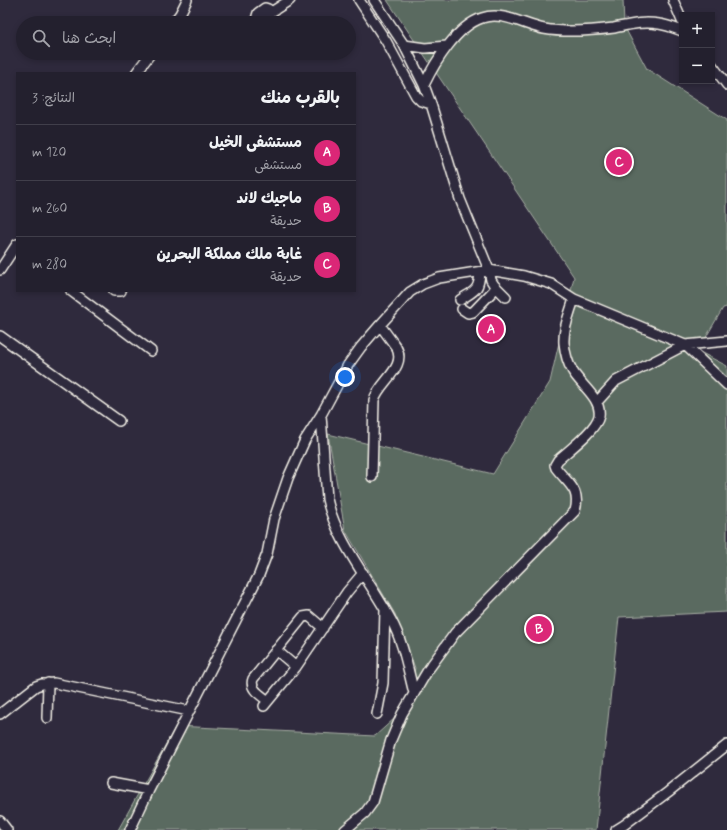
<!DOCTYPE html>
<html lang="ar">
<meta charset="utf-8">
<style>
body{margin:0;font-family:Mynerve,"Playpen Sans Arabic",sans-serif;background:#2f2d3a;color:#f1f3f6;direction:rtl}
.controls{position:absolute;right:12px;top:12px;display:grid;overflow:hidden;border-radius:0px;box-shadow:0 2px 6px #0003}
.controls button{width:36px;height:36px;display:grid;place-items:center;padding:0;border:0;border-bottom:1px solid #403e4a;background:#23202e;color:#f1f3f6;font:20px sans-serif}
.you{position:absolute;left:345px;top:377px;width:14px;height:14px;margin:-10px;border:3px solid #fff;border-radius:50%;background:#1a73e8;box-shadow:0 0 0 6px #1a73e833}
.badge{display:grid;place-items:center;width:26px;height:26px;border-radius:50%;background:#db2777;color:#fff;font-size:13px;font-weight:700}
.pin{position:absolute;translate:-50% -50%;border:2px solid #fff;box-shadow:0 1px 4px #0006}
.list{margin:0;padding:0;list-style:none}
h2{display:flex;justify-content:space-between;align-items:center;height:52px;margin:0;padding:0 16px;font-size:17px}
h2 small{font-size:13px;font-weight:400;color:#a3a3aa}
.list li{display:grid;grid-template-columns:26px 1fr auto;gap:12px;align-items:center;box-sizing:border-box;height:56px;padding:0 16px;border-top:1px solid #403e4a}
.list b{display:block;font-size:15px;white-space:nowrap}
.list p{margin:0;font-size:13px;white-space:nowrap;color:#a3a3aa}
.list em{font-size:13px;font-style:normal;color:#a3a3aa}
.icon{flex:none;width:22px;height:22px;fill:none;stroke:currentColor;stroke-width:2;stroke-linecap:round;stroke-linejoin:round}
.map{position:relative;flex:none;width:727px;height:830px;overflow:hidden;direction:ltr}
.search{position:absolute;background:#23202e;box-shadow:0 2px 6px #0003;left:16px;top:16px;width:340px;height:44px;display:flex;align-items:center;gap:10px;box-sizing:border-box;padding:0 14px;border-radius:22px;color:#a3a3aa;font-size:15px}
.panel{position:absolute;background:#23202e;box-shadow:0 2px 6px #0003;left:16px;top:72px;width:340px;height:220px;border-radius:0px;direction:rtl}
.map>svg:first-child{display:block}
.green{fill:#5a6a60;stroke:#a7aea4}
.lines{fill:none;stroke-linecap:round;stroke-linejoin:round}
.minor-casing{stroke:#f4f1e8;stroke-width:12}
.minor{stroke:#2f2a3d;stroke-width:9}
</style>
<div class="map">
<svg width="727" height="830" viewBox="0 0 727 830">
<rect width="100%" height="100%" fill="#2f2a3d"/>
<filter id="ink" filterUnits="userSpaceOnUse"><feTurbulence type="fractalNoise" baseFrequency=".025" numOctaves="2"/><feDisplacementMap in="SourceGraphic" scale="8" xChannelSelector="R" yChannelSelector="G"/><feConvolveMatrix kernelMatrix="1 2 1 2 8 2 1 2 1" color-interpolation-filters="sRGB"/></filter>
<g filter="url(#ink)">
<path class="green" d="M387 0H623L624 26 647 69 727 120V307L723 308 698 351 727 366V612L619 617 596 830H118L176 726 375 736 405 709 415 668 395 614 345 530 328 434 493 474 550 382 574 277Z"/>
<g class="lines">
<g class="minor-casing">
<path id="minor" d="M359 0 386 41 416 96 421 101 431 104
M374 0 404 45 424 85 431 104 460 199 489 270 491 280 494 285 506 297
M673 0 682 21
M270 13 268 9 265 8 258 13 257 16 262 18 290 0
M173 23 180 14 187 0
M404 45 425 48 447 46
M712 65 727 85
M136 73 151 53
M424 85C435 62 457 26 482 18 503 11 524 25 544 29 567 33 591 31 614 28 629 25 643 21 659 24 667 25 674 28 682 31
M0 270 17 244
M71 291 151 351
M114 291H121
M460 300C475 290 479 291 480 272
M462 309 468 313 473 312 496 288
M0 336 119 421
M597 402 616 381 685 345 727 341
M321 415 327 499C336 541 371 582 391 620 403 641 408 670 414 693
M372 477 374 400C379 382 408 367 396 347L380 325
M276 650 296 667
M268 701C261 695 249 689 253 679L303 617 309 616 323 628
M264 706 296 667 347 592 363 573
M0 714 36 686 42 684 54 683 189 711
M377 714 383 683 385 609
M47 718 48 683
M111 783 149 790
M0 821 7 830
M130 830 149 790 259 575 267 554 274 519 288 478 305 440 321 415 348 365 361 347 380 325 410 292 423 284 439 278 489 270 524 276 551 284 574 299 685 345 727 385
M345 830 365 813 373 802 391 740 402 714 428 670 455 633 575 511C581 489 568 484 556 468L555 465 558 460C569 450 596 430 599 416 602 398 579 384 572 370 567 362 565 352 564 343 563 328 570 313 574 299
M616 830 624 825 668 792 727 745"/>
</g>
<use href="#minor" class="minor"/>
</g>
</g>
</svg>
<div class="controls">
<button>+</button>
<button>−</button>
</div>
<div class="you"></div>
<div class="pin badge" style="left:491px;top:329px">A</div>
<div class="pin badge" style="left:539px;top:629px">B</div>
<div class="pin badge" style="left:619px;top:162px">C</div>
<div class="search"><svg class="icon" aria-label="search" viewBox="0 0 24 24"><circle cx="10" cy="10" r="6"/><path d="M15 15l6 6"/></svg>ابحث هنا</div>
<section class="panel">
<h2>بالقرب منك<small>النتائج: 3</small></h2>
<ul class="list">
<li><span class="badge">A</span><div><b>مستشفى الخيل</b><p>مستشفى</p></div><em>120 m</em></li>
<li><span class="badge">B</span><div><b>ماجيك لاند</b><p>حديقة</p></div><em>260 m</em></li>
<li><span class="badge">C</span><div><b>غابة ملك مملكة البحرين</b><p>حديقة</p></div><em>280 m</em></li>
</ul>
</section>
</div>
